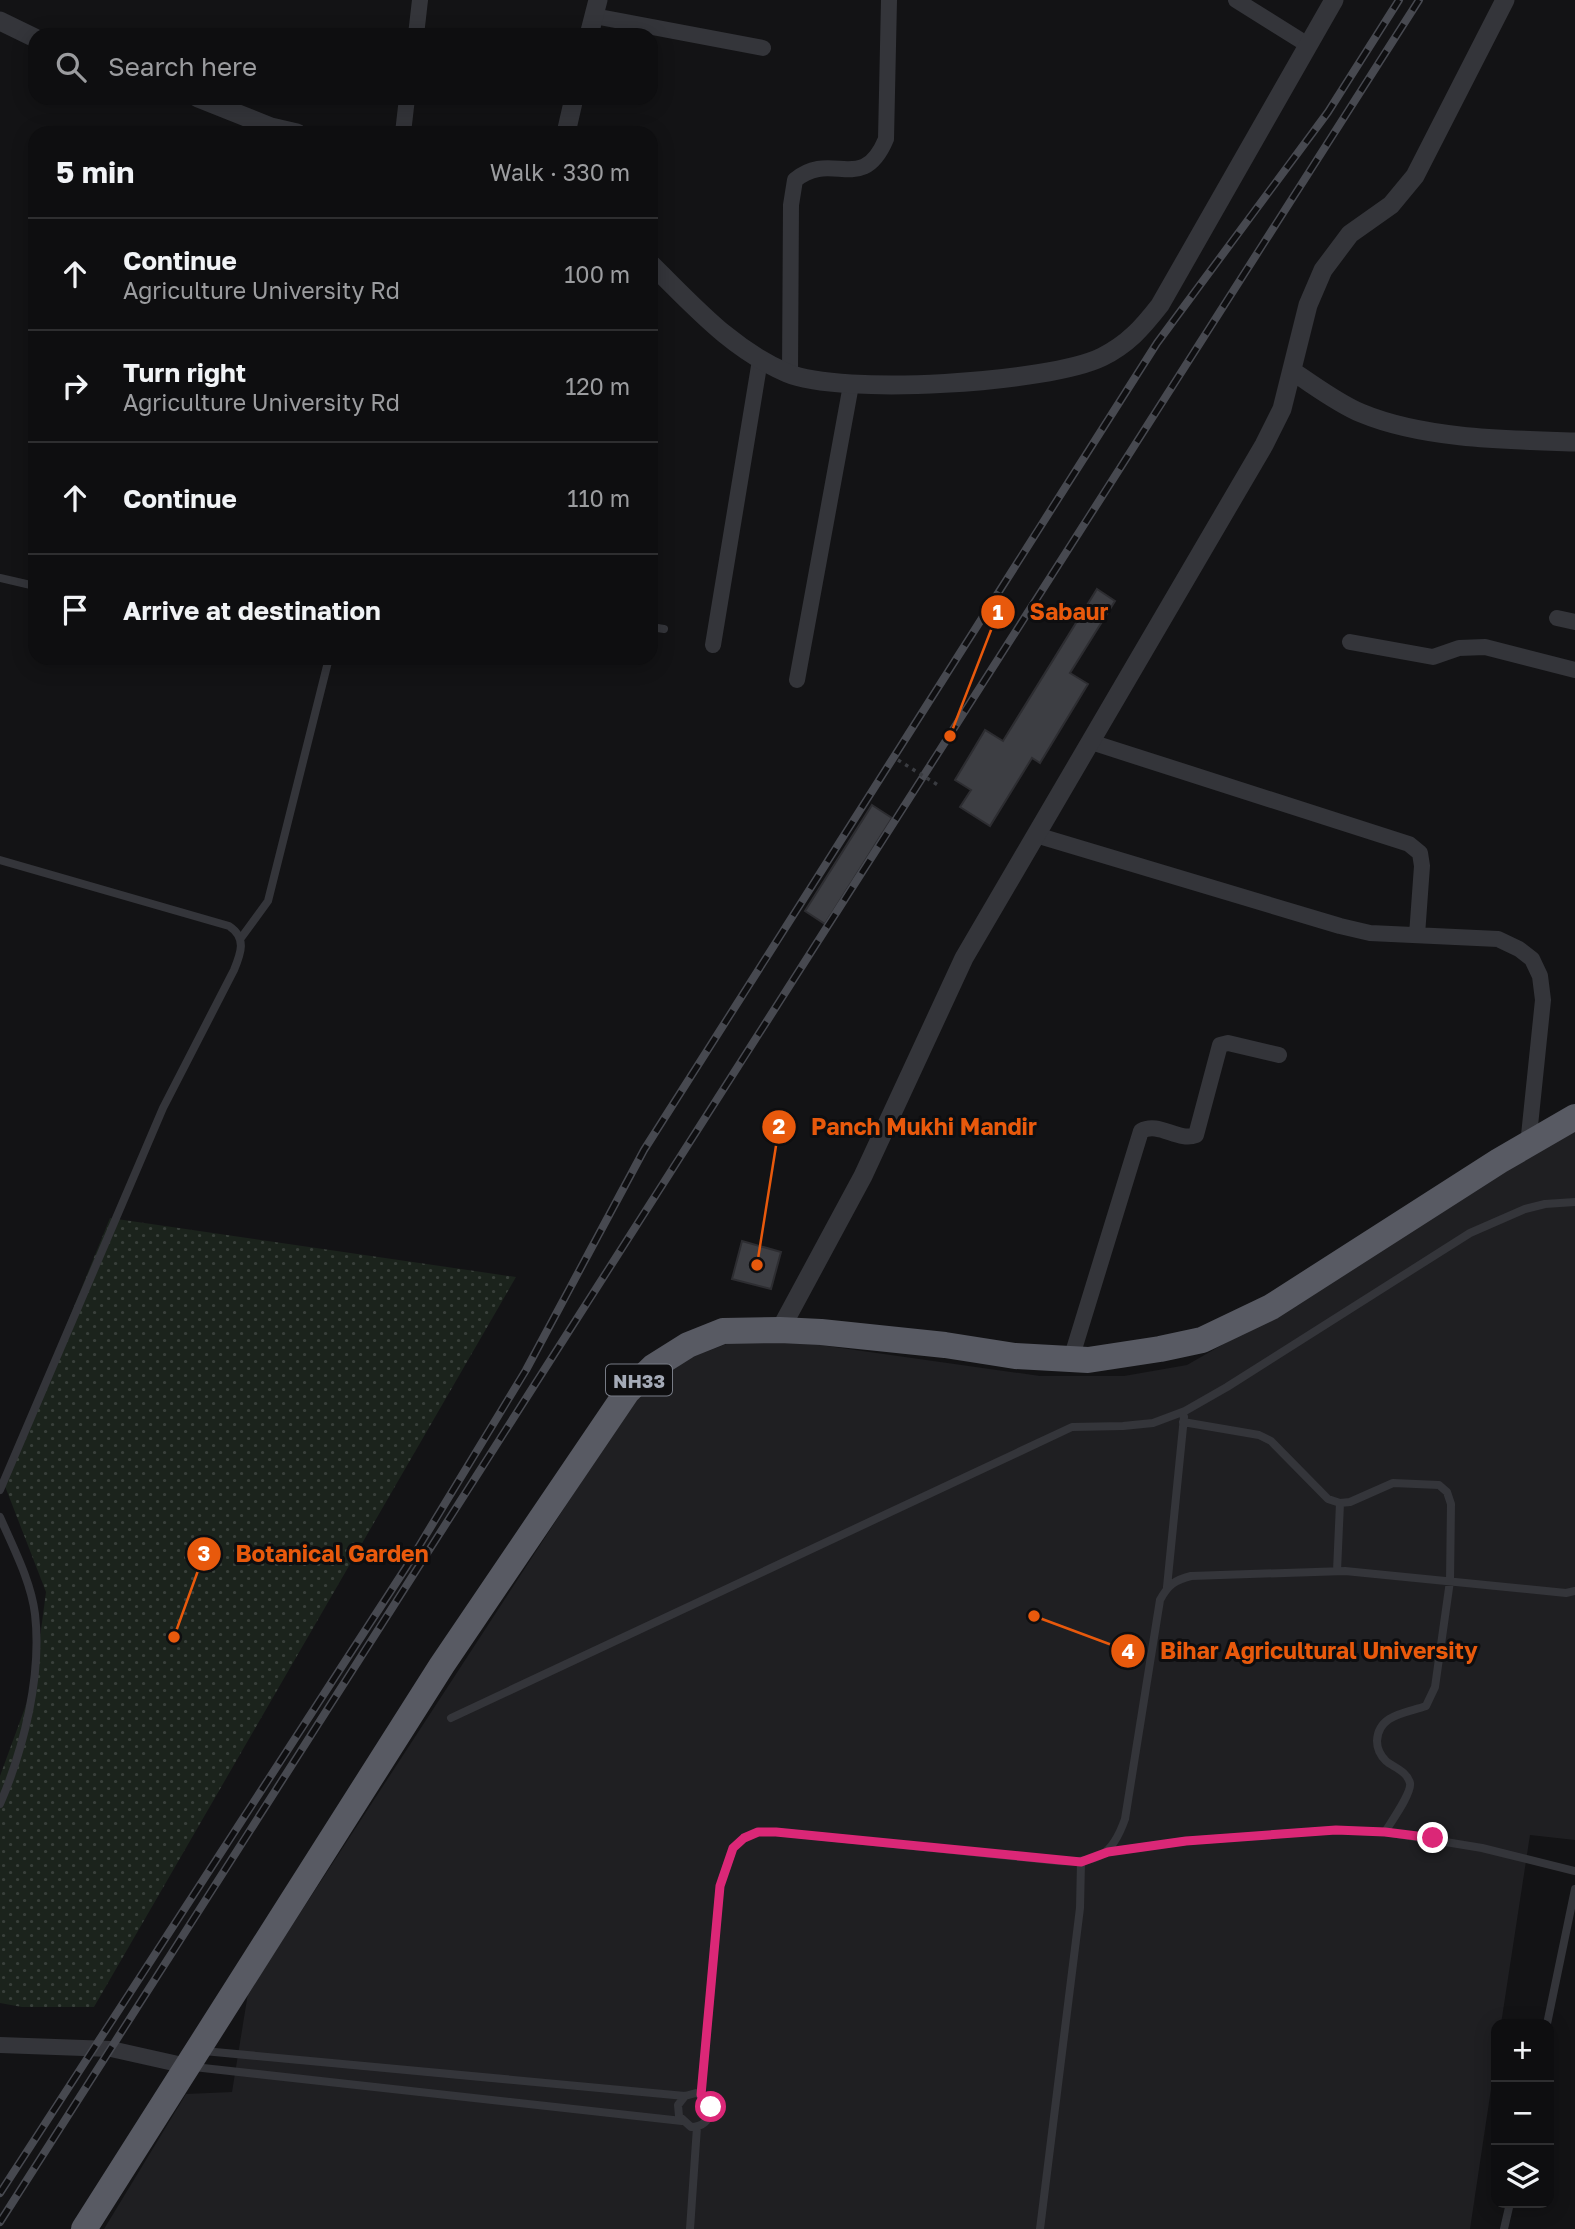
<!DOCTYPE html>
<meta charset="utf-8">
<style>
body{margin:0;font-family:"Golos Text",sans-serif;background:#171719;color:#f1f3f6}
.controls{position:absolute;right:21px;bottom:21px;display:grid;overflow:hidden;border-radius:14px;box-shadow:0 4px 18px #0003}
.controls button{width:63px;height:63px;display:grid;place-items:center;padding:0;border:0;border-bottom:2px solid #2e2e30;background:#0e0e10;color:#f1f3f6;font:35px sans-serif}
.stop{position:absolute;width:21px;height:21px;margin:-16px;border:5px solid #db2777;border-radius:50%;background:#fff}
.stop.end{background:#db2777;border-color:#fff;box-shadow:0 2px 7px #0008}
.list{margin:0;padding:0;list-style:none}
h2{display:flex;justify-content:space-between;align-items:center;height:91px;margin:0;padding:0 28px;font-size:30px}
h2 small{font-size:23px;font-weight:400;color:#9b9c9f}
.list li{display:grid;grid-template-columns:46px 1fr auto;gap:21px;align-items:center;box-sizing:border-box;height:112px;padding:0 28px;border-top:2px solid #2e2e30}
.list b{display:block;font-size:26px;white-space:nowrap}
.list p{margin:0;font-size:23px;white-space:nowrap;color:#9b9c9f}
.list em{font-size:23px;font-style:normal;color:#9b9c9f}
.icon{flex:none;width:38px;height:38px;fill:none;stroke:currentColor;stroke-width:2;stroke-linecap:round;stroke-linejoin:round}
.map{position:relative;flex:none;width:1575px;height:2229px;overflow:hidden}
.search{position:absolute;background:#0e0e10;box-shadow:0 4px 18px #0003;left:28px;top:28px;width:630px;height:77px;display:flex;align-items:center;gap:18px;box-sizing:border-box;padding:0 24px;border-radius:21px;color:#9b9c9f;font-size:26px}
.panel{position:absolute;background:#0e0e10;box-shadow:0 4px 18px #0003;left:28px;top:126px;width:630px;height:539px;border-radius:21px}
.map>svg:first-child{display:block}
.built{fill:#1f1f22}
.park{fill:url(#park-dots)}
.building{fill:#3d3e43;stroke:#2d2d31;stroke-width:2}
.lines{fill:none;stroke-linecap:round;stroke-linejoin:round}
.service{stroke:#34353a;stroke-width:8}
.minor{stroke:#34353a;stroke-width:16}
.tertiary{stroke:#34353a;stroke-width:19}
.trunk{stroke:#585a63;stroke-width:26}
.rail-casing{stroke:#474950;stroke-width:8}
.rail{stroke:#0e0e10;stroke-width:5;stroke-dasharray:16;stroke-linecap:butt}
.path-bridge{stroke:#3a3c41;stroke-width:3.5;stroke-dasharray:3.5 5;stroke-linecap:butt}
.route{stroke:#db2777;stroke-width:9}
.labels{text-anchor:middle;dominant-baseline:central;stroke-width:6;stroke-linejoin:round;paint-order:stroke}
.shield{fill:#0e0e10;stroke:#777b85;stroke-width:2}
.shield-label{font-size:19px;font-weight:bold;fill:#a4aab7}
.leader{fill:none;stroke:#e8590c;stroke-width:2.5}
.callout-dot{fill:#e8590c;stroke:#0e0e10;stroke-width:2.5}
.mark-label{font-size:21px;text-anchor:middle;font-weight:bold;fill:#fff}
.callout-label{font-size:23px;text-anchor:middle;font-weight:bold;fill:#e8590c;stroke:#0e0e10;stroke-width:6;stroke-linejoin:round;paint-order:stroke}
</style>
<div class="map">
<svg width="1575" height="2229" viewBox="0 0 1575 2229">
<defs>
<pattern id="park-dots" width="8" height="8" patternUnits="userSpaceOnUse" patternTransform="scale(1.75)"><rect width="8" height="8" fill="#1b231c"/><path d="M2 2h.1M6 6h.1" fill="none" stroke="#39403b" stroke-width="1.8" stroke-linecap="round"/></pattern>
</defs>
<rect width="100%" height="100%" fill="#131315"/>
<path class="built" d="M1575 1125V1840L1530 1835 1501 2024H1496V2056L1470 2229H104L186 2094 232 2092 248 1993 636 1398 684 1360 729 1343 799 1342 1040 1376H1124L1187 1365 1255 1326Z"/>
<path class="park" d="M110 1218 516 1277 94 2007H22L0 2003V1776L34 1683 46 1592 3 1481Z"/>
<path class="building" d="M1097 589 1115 601 1070 673 1088 684 1040 763 1032 758 990 826 960 807 971 790 955 780 985 730 1003 741Z
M872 805 892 818 825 924 805 911Z
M742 1241 781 1252 771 1289 732 1279Z"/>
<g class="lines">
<path class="service" d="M0 578 35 586
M651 627 664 629
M0 860 229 926C247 938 241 953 234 970L163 1108 0 1490
M241 938 268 901 329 658
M1183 1422 1259 1435 1271 1441 1328 1499 1340 1503 1350 1502 1393 1483 1439 1485 1447 1492 1451 1504 1450 1581 1435 1687 1426 1706C1407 1713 1378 1714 1377 1741 1377 1749 1380 1755 1386 1761 1393 1767 1407 1771 1410 1783 1412 1793 1391 1822 1385 1832
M0 1517C13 1547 31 1581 35 1614 42 1675 24 1748 0 1804
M1337 1571 1340 1503
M1167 1587 1184 1417
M451 1718 1072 1427 1123 1426 1153 1423 1185 1411 1227 1387 1470 1233 1525 1209 1545 1204 1575 1202
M1108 1852 1186 1841 1336 1830 1385 1832 1482 1848 1575 1871
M1547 2024 1575 1889
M204 2051 685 2096 696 2093C717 2100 714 2127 691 2127L679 2116 678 2105 685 2096
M194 2067 682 2121
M701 2095 720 1886 733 1848 744 1838 758 1832H776L1059 1861C1098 1863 1112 1856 1125 1819L1160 1600C1168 1585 1175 1580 1191 1576L1345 1571 1566 1593 1575 1591
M690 2229 697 2127
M1040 2229 1080 1908 1081 1862
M1504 2229 1510 2203"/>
<path class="minor" d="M1236 0 1308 45
M594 16 763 48
M416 35 420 0
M403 133 407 98
M790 374 791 205 795 180C832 149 862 196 886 139L889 0
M1557 618 1575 622
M1350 642 1433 657 1459 648 1485 647 1575 670
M713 645 760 360
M797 680 851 385
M1091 742 1409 844 1420 853 1422 866 1417 935
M1036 835 1340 926 1370 933 1498 939 1519 949 1532 959 1540 976 1543 1000 1528 1145
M1071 1359 1141 1131C1159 1121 1178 1142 1196 1135L1220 1045 1228 1043 1279 1055
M0 2045 111 2049 187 2066"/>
<path class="tertiary" d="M0 21 35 38
M589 35 598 0
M198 98 271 127 297 133
M566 133 574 98
M651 264C694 306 731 349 787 373 841 396 1049 383 1102 357 1128 344 1142 328 1160 305L1334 0
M1292 371C1314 385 1337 403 1361 413 1423 439 1508 440 1575 442
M780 1330 863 1176 964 958 1264 445 1282 409 1308 305 1323 270 1350 234 1391 205 1415 176 1505 0"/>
<path class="trunk" d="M84 2229 442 1665 627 1392 653 1367 688 1345 723 1331 780 1330 821 1332 945 1345 1015 1356 1088 1360 1160 1349 1202 1340 1271 1307 1499 1161 1575 1117"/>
<g class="rail-casing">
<path id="rail" d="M0 2193 407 1566 526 1370 644 1150 1089 450 1157 343 1328 112 1399 0
M0 2222 1419 0"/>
</g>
<use href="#rail" class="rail"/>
<path class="path-bridge" d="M898 760 941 787"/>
</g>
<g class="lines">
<path class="route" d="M711 2107 709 2102 701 2095 720 1886 733 1848 744 1838 758 1832H776L1081 1862 1108 1852 1186 1841 1336 1830 1385 1832 1433 1838"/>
</g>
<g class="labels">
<rect class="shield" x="606" y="1364.5" width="66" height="31" rx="5"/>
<g class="shield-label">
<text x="639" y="1380">NH33</text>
</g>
</g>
<path class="leader" d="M950 736L998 612M757 1265L779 1127M174 1637L204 1554M1034 1616L1128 1651"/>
<g class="callout-dot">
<circle cx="950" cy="736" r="7"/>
<circle cx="757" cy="1265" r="7"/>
<circle cx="174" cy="1637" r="7"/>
<circle cx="1034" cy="1616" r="7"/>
<circle cx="998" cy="612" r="18"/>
<circle cx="779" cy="1127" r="18"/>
<circle cx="204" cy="1554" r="18"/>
<circle cx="1128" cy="1651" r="18"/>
</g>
<g class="mark-label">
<text x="998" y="620">1</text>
<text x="779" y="1134">2</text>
<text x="204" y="1561">3</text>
<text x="1128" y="1659">4</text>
</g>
<g class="callout-label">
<text x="1069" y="620">Sabaur</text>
<text x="924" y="1135">Panch Mukhi Mandir</text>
<text x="332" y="1562">Botanical Garden</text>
<text x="1319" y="1659">Bihar Agricultural University</text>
</g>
</svg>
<div class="controls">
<button>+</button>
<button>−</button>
<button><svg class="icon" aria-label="layers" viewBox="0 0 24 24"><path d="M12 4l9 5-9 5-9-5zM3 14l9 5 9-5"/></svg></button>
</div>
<div class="stop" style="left:711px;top:2107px"></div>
<div class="stop end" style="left:1433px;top:1838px"></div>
<div class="search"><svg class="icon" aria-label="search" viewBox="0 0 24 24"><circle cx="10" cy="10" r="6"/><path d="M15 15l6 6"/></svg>Search here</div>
<section class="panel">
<h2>5 min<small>Walk · 330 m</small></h2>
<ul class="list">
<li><svg class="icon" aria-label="ahead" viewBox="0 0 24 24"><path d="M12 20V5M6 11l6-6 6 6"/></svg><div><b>Continue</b><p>Agriculture University Rd</p></div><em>100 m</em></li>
<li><svg class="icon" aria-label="right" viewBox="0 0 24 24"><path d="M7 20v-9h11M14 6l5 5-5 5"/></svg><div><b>Turn right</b><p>Agriculture University Rd</p></div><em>120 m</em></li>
<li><svg class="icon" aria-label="ahead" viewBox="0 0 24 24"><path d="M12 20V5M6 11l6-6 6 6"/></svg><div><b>Continue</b></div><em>110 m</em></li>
<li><svg class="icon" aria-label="arrive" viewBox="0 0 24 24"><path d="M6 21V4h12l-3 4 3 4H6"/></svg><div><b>Arrive at destination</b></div></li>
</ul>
</section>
</div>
